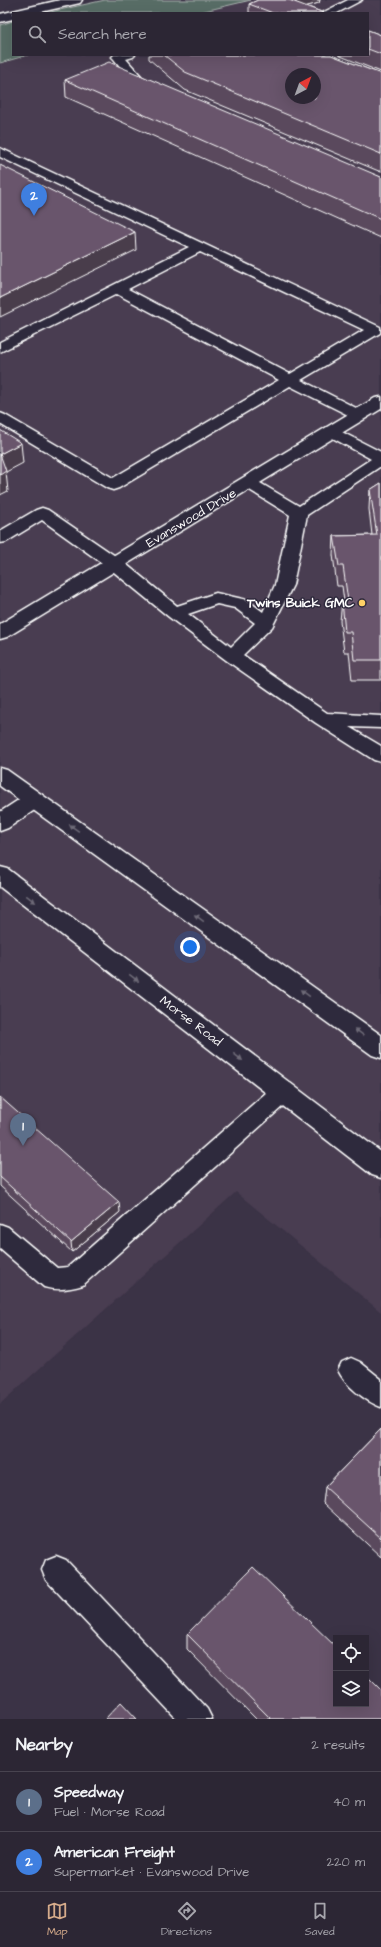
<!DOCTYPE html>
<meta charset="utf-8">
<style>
body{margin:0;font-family:"Architects Daughter",sans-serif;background:#342e3c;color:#f1f3f6}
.controls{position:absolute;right:12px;bottom:12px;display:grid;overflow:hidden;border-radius:0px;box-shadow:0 4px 16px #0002}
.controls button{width:36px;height:36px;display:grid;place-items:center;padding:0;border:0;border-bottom:1px solid #48434f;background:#2c2634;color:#f1f3f6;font:20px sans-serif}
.compass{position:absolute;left:285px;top:68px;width:36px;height:36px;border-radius:50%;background:#2c2634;box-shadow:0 4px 16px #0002;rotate:41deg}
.you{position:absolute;left:190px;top:947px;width:14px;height:14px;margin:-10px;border:3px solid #fff;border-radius:50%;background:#1a73e8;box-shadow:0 0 0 6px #1a73e833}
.badge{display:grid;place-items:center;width:26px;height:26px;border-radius:50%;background:#d6ab8b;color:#fff;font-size:13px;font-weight:700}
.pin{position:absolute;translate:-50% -33px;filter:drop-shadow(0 1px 2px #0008)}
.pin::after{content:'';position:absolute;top:21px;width:14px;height:12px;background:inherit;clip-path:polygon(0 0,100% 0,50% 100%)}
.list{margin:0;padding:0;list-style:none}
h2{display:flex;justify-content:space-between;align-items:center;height:52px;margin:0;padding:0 16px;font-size:17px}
h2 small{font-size:13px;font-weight:400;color:#a6a5ac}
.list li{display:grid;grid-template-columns:26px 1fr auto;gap:12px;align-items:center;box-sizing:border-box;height:60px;padding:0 16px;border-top:1px solid #48434f}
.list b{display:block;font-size:15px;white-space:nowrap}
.list p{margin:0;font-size:13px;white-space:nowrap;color:#a6a5ac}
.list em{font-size:13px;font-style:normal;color:#a6a5ac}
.icon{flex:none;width:22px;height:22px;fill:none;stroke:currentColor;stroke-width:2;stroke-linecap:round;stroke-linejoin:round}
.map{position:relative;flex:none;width:381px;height:1719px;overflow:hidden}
.search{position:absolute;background:#2c2634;box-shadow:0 4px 16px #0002;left:12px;right:12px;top:12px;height:44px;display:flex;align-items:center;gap:10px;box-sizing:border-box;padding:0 14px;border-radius:0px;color:#a6a5ac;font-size:15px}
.sheet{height:172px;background:#2c2634}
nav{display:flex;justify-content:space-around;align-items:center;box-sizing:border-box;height:56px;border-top:1px solid #48434f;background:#2c2634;font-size:11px;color:#a6a5ac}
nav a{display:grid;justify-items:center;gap:2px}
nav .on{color:#d6ab8b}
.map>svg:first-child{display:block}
.built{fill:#493d51;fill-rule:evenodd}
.green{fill:#596d66;stroke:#acb6b2}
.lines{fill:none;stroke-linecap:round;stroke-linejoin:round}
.lane-casing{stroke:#fff;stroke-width:3}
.street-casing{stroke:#fff;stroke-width:3}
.primary-casing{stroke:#fff;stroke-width:3}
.highway-casing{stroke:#fff;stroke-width:3}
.lane{fill:#2f2a3d;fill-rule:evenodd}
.street{fill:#2f2a3d;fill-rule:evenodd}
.primary{fill:#2f2a3d;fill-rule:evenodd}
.highway{fill:#2f2a3d;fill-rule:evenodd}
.wall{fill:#5a495d;stroke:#fff}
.shaded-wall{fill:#4a3c4c;stroke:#fff}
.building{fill:#69556c;stroke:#fff;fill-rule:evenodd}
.oneway{fill:#6d6a77}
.poi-dot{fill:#ffd166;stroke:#2f2a3d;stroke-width:1.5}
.labels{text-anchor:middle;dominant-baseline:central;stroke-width:3;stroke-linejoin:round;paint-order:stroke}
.street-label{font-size:13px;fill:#fff;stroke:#2f2a3d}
.poi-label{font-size:13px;font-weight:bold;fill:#fff;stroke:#2f2a3d;text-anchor:end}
</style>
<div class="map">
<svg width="381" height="1719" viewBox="0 0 381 1719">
<rect width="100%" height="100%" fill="#3b3346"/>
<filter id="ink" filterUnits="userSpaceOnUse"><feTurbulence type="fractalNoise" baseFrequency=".025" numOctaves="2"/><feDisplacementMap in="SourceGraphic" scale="8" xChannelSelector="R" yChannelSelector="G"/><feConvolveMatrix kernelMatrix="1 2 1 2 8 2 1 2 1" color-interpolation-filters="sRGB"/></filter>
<g filter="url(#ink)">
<path class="built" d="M251 0H381V1312L236 1192 0 1404V63L28 55H368V13H196ZM291 74H315V98H291Z"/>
<path class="green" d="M105 0H251L196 13H46Z
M13 21V55H28L0 63V25Z"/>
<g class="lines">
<g class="lane-casing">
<path id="lane" d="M348 0H362L337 13H322Z
M114 55H135L133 57 126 59 142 77 158 85 156 88C138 92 124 71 114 59L112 57Z
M0 148 380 327V333L301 380 364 412 367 415 364 418H354L290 386 119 488 113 490 107 488 0 424V413L5 415 113 478 279 380 117 294 0 352V342L189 247 0 157ZM200 252 364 330 290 374 128 289Z
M332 427 381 452V466L307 515 293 585 272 627 243 655 327 713 381 716V728L349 727 381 746V762L374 760 316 723 226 660 169 617 109 568 42 520 6 542 0 543V531L36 510 42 508 48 510 121 560 177 606 216 593 247 600 263 612 275 585 290 515 243 486 241 483 243 480 249 478 255 480 299 506 371 459 327 435 324 432 327 429ZM217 604 235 608 255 623 231 647 188 614Z
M283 1083 291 1085 294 1092 291 1099 83 1285C70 1289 57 1291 44 1287L0 1249V1224L8 1227 57 1268 68 1267 275 1085Z
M351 1358 360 1362 381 1379V1407C365 1401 345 1385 338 1370L342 1362Z
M56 1556 66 1560 207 1709 212 1719H177L46 1580 42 1570 46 1560Z"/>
</g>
<g class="street-casing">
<path id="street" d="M381 397V409L7 637 0 639V624L375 398Z
M34 792 42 795 45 800 42 805 8 828 0 831V812L26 795Z"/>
</g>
<g class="primary-casing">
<path id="primary" d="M0 768 7 770 381 1035V1058L372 1055 0 786Z
M0 867 8 869 381 1152V1178L372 1175 0 887Z"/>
</g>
<g class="highway-casing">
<path id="highway" d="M60 0H82L80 3 36 13H13V19L0 22V14Z"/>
</g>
<use href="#lane" class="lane"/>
<use href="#street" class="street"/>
<use href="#primary" class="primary"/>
<use href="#highway" class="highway"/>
</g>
<path class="wall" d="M258 0H320L319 3 306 6 324 13H249V4Z
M368 30 381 35V72L338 55H368Z
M149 55H331L381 74V172L185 90 149 59Z
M65 80 381 177V238L66 97Z
M381 483V680H352L349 652H344L340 621 342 601H344L342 586H337L333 555 334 536 372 535 369 509 370 490Z
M0 1097 120 1212 72 1252 0 1186Z
M381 1429V1557L323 1503 325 1487Z
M187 1634 381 1719H256L187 1649Z"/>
<path class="shaded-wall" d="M296 0H320L319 3 296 9Z
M135 232 136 250 0 317V298Z
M21 443 23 463 6 472 8 491 0 495V454Z
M119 1202 120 1212 72 1252 71 1242Z"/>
<path class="building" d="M258 0H289L324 13H273L249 4Z
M368 30 381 35V54L368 49Z
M164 55H331L381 74V154L185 72ZM291 74H315V98H291Z
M109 62 381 177V219L65 80Z
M0 165 135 232 0 298Z
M0 430 21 443 0 454 6 471 0 475Z
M381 483V660H354L351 632H345L342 601H348L343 566H339L334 536 377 535 370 490Z
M0 1097 119 1202 71 1242 0 1177Z
M381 1429V1538L325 1487Z
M253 1567 336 1647V1704H366V1675L381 1690V1719H271L187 1634Z
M121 1702 137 1719H105Z"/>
<defs><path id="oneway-solid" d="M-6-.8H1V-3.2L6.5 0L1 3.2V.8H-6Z"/></defs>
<g class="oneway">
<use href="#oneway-solid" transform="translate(74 828) rotate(-145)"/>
<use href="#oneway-solid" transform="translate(31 899) rotate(37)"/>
<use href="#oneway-solid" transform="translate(199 918) rotate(-144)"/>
<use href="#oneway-solid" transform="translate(134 978) rotate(37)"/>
<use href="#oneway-solid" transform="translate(305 993) rotate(-144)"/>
<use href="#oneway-solid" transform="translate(359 1032) rotate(-144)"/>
<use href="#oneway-solid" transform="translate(238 1057) rotate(37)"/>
</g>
</g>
<circle class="poi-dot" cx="362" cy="603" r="4"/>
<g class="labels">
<g class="street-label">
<text transform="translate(191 518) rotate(-31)">Evanswood Drive</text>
<text transform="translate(191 1021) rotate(37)">Morse Road</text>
</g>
<g class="poi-label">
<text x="354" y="603">Twins Buick GMC</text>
</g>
</g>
</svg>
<div class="controls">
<button><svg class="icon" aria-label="locate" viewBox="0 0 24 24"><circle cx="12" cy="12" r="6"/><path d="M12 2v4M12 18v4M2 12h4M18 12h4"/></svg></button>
<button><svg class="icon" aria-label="layers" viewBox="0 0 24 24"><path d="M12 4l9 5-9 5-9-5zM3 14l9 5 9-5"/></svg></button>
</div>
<svg class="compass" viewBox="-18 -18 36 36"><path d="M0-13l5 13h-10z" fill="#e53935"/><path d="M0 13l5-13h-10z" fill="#a6a5ac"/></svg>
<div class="you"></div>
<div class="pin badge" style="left:23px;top:1146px;background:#5c6f8a">1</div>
<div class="pin badge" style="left:34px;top:216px;background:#3f7fe0">2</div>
<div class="search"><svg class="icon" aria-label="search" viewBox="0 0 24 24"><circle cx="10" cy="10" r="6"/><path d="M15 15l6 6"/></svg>Search here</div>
</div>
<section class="sheet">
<h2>Nearby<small>2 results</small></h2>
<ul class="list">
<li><span class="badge" style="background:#5c6f8a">1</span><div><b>Speedway</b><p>Fuel · Morse Road</p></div><em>40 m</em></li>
<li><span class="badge" style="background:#3f7fe0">2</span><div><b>American Freight</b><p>Supermarket · Evanswood Drive</p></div><em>220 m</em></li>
</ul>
</section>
<nav>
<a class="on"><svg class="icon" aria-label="map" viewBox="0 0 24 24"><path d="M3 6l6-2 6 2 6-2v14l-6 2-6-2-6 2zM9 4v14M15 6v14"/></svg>Map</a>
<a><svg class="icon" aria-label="directions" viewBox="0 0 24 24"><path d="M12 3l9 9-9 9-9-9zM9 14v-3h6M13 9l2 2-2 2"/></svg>Directions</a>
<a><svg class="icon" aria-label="saved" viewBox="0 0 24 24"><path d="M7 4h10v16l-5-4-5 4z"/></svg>Saved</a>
</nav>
